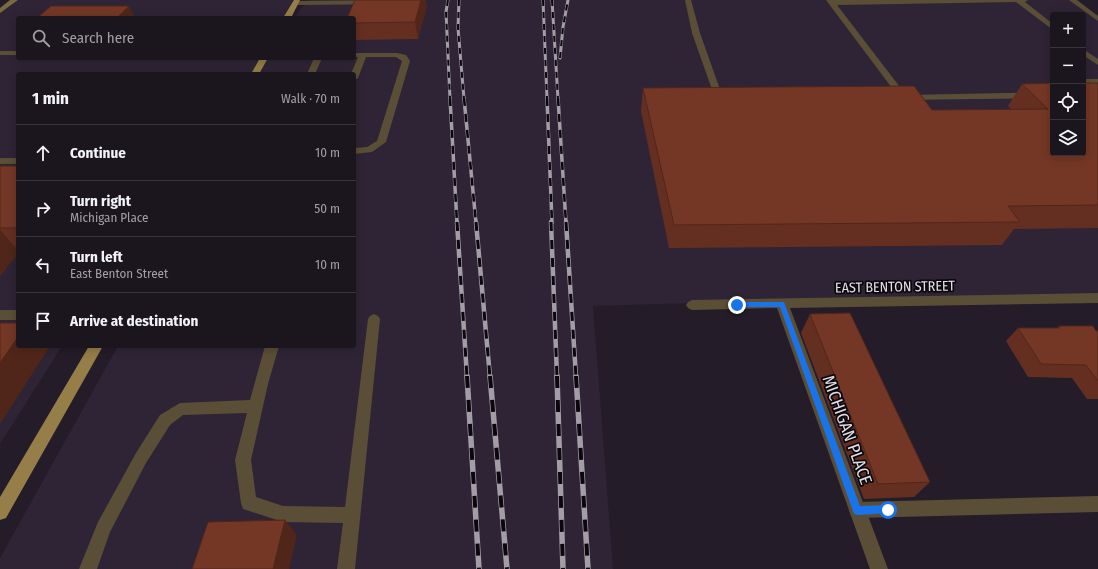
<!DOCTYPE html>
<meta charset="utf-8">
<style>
body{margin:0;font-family:"Fira Sans Condensed",sans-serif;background:#241e27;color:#f1f3f6}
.controls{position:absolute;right:12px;top:12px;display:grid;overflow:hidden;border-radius:4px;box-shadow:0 2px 10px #0003}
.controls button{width:36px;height:36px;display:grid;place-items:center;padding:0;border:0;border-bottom:1px solid #39343c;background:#1b151e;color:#f1f3f6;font:20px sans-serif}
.stop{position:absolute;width:12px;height:12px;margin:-9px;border:3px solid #1a73e8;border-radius:50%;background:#fff}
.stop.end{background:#1a73e8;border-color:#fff;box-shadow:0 1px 4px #0008}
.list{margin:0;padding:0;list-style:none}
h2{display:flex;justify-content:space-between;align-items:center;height:52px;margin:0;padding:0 16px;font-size:17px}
h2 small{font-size:13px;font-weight:400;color:#a09fa4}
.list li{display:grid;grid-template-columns:26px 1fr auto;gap:12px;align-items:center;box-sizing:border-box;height:56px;padding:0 16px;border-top:1px solid #39343c}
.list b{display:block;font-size:15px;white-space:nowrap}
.list p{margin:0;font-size:13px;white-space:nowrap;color:#a09fa4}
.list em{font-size:13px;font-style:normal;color:#a09fa4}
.icon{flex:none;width:22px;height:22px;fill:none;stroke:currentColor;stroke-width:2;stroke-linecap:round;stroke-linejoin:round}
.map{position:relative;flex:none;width:1098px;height:569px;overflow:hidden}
.search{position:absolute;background:#1b151e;box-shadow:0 2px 10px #0003;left:16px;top:16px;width:340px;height:44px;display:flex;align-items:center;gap:10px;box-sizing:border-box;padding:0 14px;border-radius:4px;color:#a09fa4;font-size:15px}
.panel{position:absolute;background:#1b151e;box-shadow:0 2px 10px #0003;left:16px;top:72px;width:340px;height:276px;border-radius:4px}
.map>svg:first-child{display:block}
.built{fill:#2e2435;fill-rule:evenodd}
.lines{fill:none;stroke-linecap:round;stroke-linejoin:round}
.lane{fill:#5a4f36;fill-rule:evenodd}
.street{fill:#5a4f36;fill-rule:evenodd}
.secondary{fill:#7b6a41;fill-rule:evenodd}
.primary{fill:#957e48;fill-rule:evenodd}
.rail-far3-casing{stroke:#a39da7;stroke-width:3}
.rail-far2-casing{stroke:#a39da7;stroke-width:3.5}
.rail-far1-casing{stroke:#a39da7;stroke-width:4.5}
.rail-casing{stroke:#a39da7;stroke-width:5.5}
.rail-far3{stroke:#0b080d;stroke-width:2;stroke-dasharray:6;stroke-linecap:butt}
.rail-far2{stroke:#0b080d;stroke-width:2.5;stroke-dasharray:8;stroke-linecap:butt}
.rail-far1{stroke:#0b080d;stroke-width:3;stroke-dasharray:9;stroke-linecap:butt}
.rail{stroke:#0b080d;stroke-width:4;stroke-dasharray:12;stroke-linecap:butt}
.wall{fill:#642f20}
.shaded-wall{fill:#51261a}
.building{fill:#743725;stroke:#51261a}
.route{fill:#1a73e8}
.labels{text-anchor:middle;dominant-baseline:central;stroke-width:3.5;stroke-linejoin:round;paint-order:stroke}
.street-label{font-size:14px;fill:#e2dee6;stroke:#0b080d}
.near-street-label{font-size:17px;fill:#e2dee6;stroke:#0b080d}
</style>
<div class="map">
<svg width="1098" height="569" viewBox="0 0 1098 569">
<rect width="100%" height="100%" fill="#241c28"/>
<path class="built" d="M16 0H296L286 18H18V58H354V18H294L308 0H1072L1098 19V294L785 300 593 306 613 569H0V558L118 346H354V74H18V346H62L0 444V12ZM1053 15H1083V153H1053Z"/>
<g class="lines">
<path class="lane" d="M403 0 401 3 399 4 296 5 292 3 296 1Z
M685 0H691L700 33 723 98 722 100H716L715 98 692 33Z
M826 0H1028L1025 2 1053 24V30L1016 2 837 5 906 95 1053 92V98L901 100Z
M1083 49 1098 59V65L1083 55Z
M0 51H18V55H0Z
M354 53H397L406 55 410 61 386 142 372 152 354 154V148L367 147 377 141 402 61 396 57H366L358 78 354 81V74H351L358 57H354Z
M314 58H322L315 74H307Z
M1083 79H1098V85H1083Z
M0 158H18V164H0Z
M374 314 378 316 380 319 355 569H337L343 523 283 522 243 509 241 503 235 460 247 413 183 415 170 425 146 463 110 532 97 569H79L98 522 136 453 160 415 180 403 250 400 265 346H279L268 384 251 460 256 497 283 506 345 507 368 319 370 316Z
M1098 496V512L857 518 851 516 849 510 851 504 857 502Z"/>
<path class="street" d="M1069 0H1077L1098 16V21Z
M1098 293V303L790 308 888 569H870L777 308 692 310 688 308 686 305 688 302 692 300Z
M0 310H18V320H0Z"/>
<path class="secondary" d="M10 0H18L0 13V8Z"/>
<path class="primary" d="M294 0H300L291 18H283Z
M260 58H268L259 74H251Z
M89 346H103L6 518 0 520V497Z"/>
<g class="rail-far3-casing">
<path id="rail-far3" d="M448 0 446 12 450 99
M459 0 458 28 464 99
M543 0 547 99
M552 0 558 99
M560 58 563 27 568 0"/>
</g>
<g class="rail-far2-casing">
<path id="rail-far2" d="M450 98 457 223
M464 98 476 223
M547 98 552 223
M558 98 566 223"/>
</g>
<g class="rail-far1-casing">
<path id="rail-far1" d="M457 222 467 377
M476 222 490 377
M551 222 557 377
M566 222 576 377"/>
</g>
<g class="rail-casing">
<path id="rail" d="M467 376 479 569
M490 376 507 569
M557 376 563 569
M576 376 588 569"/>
</g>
<use href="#rail-far3" class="rail-far3"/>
<use href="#rail-far2" class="rail-far2"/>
<use href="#rail-far1" class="rail-far1"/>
<use href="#rail" class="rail"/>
</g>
<path class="wall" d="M427 6 418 39 354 40V18Z
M1098 83V228L1014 229 1002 245 669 248 641 111 643 88 932 110 1011 109 1008 106 1022 84Z
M0 166H18V253L0 276Z
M810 314 930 482 914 497 864 499 801 333Z
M1059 326 1098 331V399H1087L1072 378 1028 377 1006 341 1018 328H1057Z"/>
<path class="shaded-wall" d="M421 0H426L427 6 418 39 415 22Z
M129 6 135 18H117Z
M0 230 18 250V253L0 276Z
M18 337V346H50L0 424V363Z
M285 520 297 535 289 569H273Z"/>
<path class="building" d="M355 0H421L415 22 354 23V18H347Z
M51 6H129L117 18H37Z
M1053 83V153H1083V83H1098V205L1008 206 1020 222 674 225 643 88 914 86 932 110 1048 109 1022 84Z
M0 166H18V228H0Z
M850 313 930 482 878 484 810 314Z
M0 323H18V337L0 363Z
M1059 326H1093L1096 331H1098V381L1086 365 1041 364 1018 328H1060Z
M285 520 273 569H192L208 522Z"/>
<path class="route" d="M737 302H784L860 506 888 505 891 507 892 510 891 513 858 515 854 514 780 307H737L733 305Z"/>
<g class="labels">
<g class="street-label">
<text transform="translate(895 287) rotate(-1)">EAST BENTON STREET</text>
</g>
<g class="near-street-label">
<text transform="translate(847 430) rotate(70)">MICHIGAN PLACE</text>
</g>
</g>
</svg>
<div class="controls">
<button>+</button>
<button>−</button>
<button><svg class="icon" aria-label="locate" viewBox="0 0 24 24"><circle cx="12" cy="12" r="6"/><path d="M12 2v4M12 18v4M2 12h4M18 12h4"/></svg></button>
<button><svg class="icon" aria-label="layers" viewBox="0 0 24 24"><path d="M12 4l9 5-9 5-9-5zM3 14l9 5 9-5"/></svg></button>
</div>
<div class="stop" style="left:888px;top:510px"></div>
<div class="stop end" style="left:737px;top:305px"></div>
<div class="search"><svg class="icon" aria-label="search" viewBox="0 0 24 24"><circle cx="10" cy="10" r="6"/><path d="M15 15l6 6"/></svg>Search here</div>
<section class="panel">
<h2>1 min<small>Walk · 70 m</small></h2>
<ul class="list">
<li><svg class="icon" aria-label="ahead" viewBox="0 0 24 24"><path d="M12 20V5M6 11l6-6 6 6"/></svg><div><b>Continue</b></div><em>10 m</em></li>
<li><svg class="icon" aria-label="right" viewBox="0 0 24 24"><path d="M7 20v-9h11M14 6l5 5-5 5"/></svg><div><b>Turn right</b><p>Michigan Place</p></div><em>50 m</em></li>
<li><svg class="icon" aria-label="left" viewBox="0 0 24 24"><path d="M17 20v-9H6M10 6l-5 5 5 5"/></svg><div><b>Turn left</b><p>East Benton Street</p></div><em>10 m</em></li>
<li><svg class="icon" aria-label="arrive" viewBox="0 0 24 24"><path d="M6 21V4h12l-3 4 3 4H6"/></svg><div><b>Arrive at destination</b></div></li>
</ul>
</section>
</div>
